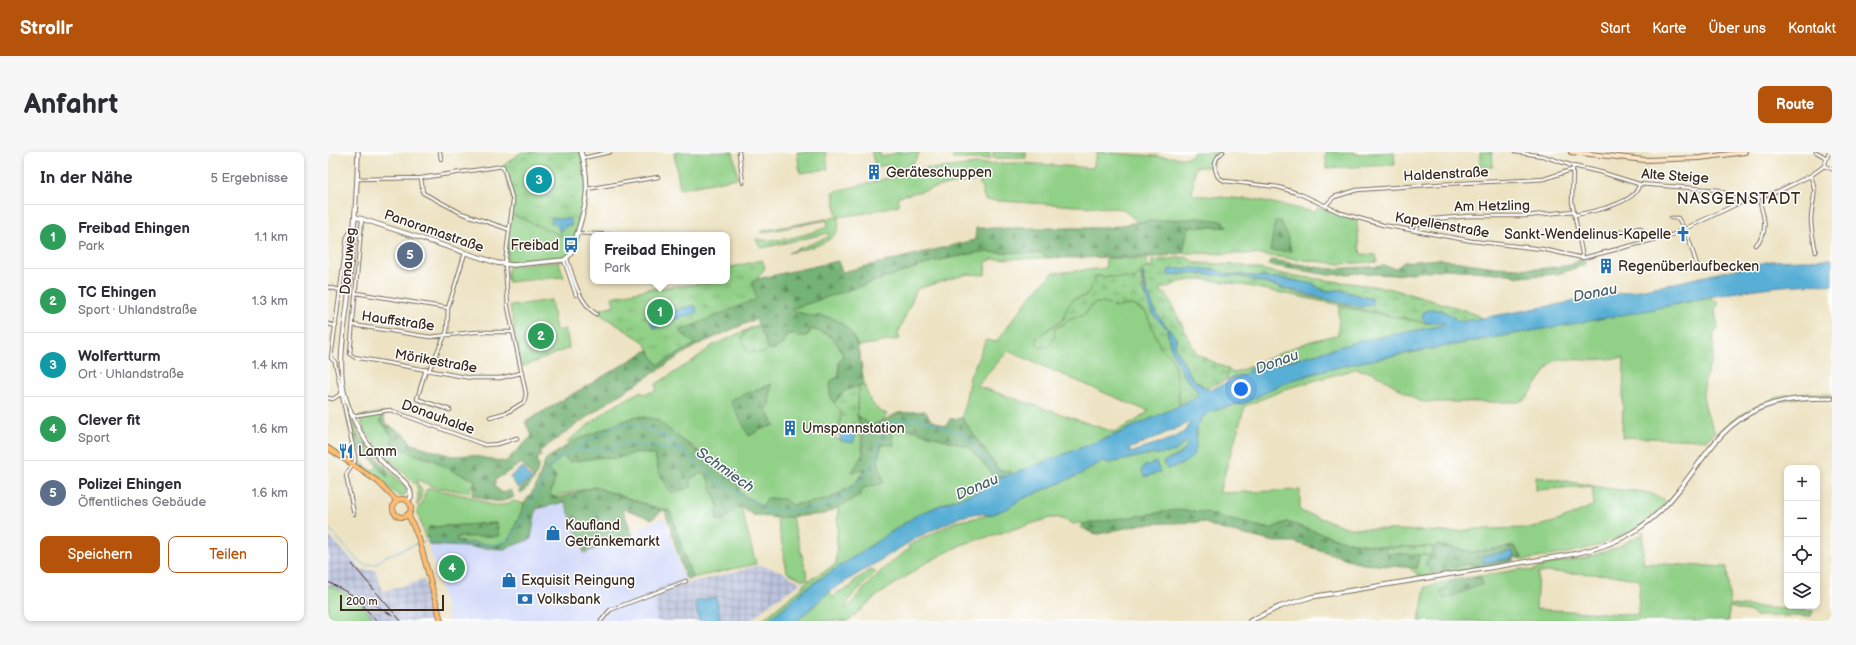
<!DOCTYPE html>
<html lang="de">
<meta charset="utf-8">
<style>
body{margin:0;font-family:"Balsamiq Sans",sans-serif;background:#f7f7f7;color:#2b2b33}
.controls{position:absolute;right:12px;bottom:12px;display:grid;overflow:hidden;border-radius:8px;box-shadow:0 2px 6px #0003}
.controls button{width:36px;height:36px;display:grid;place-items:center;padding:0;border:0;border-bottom:1px solid #e1e1e2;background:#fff;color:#2b2b33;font:20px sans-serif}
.scale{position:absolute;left:12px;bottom:10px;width:104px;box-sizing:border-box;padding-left:4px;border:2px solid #3b2a1e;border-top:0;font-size:11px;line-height:14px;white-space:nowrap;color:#3b2a1e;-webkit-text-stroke:3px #fff;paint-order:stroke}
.you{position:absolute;left:913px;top:237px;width:14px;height:14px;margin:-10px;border:3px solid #fff;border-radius:50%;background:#1a73e8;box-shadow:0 0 0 6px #1a73e833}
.badge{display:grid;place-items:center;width:26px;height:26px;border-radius:50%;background:#b45309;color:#fff;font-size:13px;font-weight:700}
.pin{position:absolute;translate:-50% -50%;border:2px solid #fff;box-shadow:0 1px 4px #0006}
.popup{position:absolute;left:262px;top:80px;width:140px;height:52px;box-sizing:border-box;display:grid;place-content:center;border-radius:8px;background:#fff;filter:drop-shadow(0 1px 3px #0005);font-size:13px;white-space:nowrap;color:#7c7c81}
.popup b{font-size:15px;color:#2b2b33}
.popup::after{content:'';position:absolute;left:50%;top:100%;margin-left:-8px;border:8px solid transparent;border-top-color:#fff}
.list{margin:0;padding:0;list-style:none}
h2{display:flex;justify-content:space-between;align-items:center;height:52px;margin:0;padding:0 16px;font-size:17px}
h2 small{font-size:13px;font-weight:400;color:#7c7c81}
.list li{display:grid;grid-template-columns:26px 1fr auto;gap:12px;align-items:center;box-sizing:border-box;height:64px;padding:0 16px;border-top:1px solid #e1e1e2}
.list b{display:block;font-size:15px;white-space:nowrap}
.list p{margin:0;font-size:13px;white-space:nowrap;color:#7c7c81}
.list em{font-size:13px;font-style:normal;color:#7c7c81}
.actions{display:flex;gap:8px;padding:12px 16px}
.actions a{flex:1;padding:9px 0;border:1px solid #b45309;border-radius:8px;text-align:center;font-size:14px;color:#b45309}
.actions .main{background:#b45309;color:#fff}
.icon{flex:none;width:22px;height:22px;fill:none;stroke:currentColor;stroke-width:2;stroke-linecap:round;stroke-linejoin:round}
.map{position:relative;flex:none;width:1504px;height:469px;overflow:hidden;border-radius:8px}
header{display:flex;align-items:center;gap:24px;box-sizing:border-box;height:56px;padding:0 20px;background:#b45309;color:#fff}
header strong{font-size:19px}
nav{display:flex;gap:22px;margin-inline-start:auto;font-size:14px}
.intro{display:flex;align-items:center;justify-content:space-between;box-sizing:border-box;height:96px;padding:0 24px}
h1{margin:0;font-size:28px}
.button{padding:10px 18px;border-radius:8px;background:#b45309;color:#fff;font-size:14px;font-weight:700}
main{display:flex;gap:24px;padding:0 24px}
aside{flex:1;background:#fff;border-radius:8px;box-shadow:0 2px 6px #0003}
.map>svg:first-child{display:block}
.built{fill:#d1d9f9}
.industrial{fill:url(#industrial-grid)}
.green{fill:#91d087;stroke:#667d52;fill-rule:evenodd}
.forest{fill:url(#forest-firs);stroke:#586e49}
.wetland{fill:url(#wetland-marsh);stroke:#667d52;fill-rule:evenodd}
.park{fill:url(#park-tufts);stroke:#667d52}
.water{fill:#58afd5;stroke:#4a6c7a;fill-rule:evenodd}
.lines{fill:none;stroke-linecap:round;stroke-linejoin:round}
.stream{stroke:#58afd5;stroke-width:1}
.minor-casing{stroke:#796b58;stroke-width:4.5}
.tertiary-casing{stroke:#796b58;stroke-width:5.5}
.secondary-casing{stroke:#796b58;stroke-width:6}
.primary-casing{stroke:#796b58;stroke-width:6}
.minor{stroke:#fff;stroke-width:2.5}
.tertiary{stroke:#fff;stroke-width:3.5}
.secondary{stroke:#fee4c6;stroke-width:4}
.primary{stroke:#fdbc70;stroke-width:4.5}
.rail{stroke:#3b2a1e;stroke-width:1}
.labels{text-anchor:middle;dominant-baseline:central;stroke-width:3;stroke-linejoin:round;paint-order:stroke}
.poi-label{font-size:14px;fill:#3b2a1e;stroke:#fff;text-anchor:start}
.street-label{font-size:14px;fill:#3b2a1e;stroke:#fff}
.water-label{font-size:15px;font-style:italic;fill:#475f67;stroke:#fff}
.quarter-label{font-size:16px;letter-spacing:1px;fill:#3b2a1e;stroke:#fff}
</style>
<header>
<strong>Strollr</strong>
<nav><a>Start</a><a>Karte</a><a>Über uns</a><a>Kontakt</a></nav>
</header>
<div class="intro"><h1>Anfahrt</h1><a class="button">Route</a></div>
<main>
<aside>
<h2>In der Nähe<small>5 Ergebnisse</small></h2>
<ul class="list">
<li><span class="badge" style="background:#2e9e5b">1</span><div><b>Freibad Ehingen</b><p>Park</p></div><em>1.1 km</em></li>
<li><span class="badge" style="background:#2e9e5b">2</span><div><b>TC Ehingen</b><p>Sport · Uhlandstraße</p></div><em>1.3 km</em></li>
<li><span class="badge" style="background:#0f9aa8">3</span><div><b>Wolfertturm</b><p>Ort · Uhlandstraße</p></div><em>1.4 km</em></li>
<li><span class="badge" style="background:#2e9e5b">4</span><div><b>Clever fit</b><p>Sport</p></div><em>1.6 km</em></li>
<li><span class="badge" style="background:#5c6f8a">5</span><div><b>Polizei Ehingen</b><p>Öffentliches Gebäude</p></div><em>1.6 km</em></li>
</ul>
<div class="actions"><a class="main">Speichern</a><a>Teilen</a></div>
</aside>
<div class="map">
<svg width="1504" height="469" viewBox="0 0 1504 469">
<defs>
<pattern id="industrial-grid" width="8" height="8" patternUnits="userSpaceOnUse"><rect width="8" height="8" fill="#bbc3de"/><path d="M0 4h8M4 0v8" fill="none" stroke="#999fb3"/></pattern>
<pattern id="forest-firs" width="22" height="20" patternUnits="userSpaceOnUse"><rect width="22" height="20" fill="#74b274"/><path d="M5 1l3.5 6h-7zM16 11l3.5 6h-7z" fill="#60915f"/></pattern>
<pattern id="wetland-marsh" width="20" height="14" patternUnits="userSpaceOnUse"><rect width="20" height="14" fill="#91d087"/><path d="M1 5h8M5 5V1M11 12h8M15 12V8" fill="none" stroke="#78a96e"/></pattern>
<pattern id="park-tufts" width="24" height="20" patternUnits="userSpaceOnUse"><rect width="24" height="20" fill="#91d087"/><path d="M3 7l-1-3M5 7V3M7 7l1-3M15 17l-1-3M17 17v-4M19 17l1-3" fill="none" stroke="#78a96e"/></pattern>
</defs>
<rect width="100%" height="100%" fill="#fff"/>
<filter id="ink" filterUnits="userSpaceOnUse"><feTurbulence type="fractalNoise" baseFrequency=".025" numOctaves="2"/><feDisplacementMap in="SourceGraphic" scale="8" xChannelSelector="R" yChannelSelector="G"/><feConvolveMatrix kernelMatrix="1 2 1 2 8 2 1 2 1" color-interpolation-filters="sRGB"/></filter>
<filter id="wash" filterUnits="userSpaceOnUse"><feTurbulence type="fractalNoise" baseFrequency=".012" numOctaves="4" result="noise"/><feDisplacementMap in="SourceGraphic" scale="16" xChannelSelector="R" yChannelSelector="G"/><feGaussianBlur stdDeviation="0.9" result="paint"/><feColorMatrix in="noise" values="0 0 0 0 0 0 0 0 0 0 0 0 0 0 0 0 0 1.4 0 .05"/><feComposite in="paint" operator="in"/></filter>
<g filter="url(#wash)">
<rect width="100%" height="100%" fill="#ede3c3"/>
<path class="built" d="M237 350 256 401 313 380 312 375 337 366 356 427 328 438V469H121L101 393 176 397 203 387 208 357Z"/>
<path class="industrial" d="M0 383 34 418H47L55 439 96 428 106 464 104 465 105 469H46L19 441 0 433Z
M433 413 455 420 473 431 441 452 422 469H328V437L356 427 358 432Z"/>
<path class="green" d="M354 0H405L410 26 352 37 346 1Z
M469 0H498L500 17 472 21Z
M543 0H551L554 5 570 0H592L586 10 576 16H566L557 13 548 16Z
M625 0H662V7H625Z
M665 0H698V6H665Z
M769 0 856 6 862 5 866 0H890L886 6 884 15H867L864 43 931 48 987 60 990 55 1029 69 1031 94 1033 102 1048 103 1049 110 1012 112 925 102 855 101 860 75H899L871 66 809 70 795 57 657 48 651 28 614 34 569 45 571 53 538 61 510 65C517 92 478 96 460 101L500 85 501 81 434 96 431 94 428 87C451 92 479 82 500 75L499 68 433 81V79L509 65 505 40 600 16 603 17 649 12 694 11 765 16Z
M998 0H1027V2L1066 0 1067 13 998 16Z
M1152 0H1164L1165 15H1152Z
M183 62 246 89 242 102 236 108 179 111 180 77Z
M651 100 712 101 720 106 665 107 658 110 657 123 639 122 589 137 569 184H572V187L530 194 523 181 463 157 608 109Z
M778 106 818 107 821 116 815 117 807 127 768 124 766 131 758 145C746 145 738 157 735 168L718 178C734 177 740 165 757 163 768 143 775 153 790 155 794 155 799 153 803 153 808 154 813 158 818 160L833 197 843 204 846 212 851 237V255L789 282 685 323 682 319 671 318 634 266 642 225 658 188 668 190 705 141 725 121 778 116ZM680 199 812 256 821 259 806 270 786 280 649 234Z
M231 110 236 125 180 130 179 119 182 114Z
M1383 146 1384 148 1391 150 1387 159 1390 176 1386 182 1385 205 1377 227 1375 244 1379 262 1387 280 1378 288 1294 285 1296 206 1258 208 1231 207 1223 211 1199 246 1190 250H1097L1091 249 1044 220 1032 218 1031 216 961 236 917 254 891 341 972 338V359L1021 376 1119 380 1150 377 1205 376 1232 368 1266 353 1264 334 1208 338V325C1234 327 1260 334 1285 337 1307 340 1315 337 1336 347L1337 352C1294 395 1254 399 1196 408L1186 394 1145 400 1110 393 1106 395H1058L1019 390 959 370 942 377 899 367 877 360 760 378 771 382 764 381 752 375 753 370 746 372 731 366H722L633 393 598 411 546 446 520 469H469L502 439 505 446 510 440 523 435 526 429 544 417 548 420 523 445 516 457C523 454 527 445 533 440 548 423 563 409 581 397L580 394 627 370 662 363 680 356 692 348 753 322 775 309 782 311 818 303 840 301 858 289 860 290C858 302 845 305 835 310L852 314 869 284V275L875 265 882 260 920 249 950 233 971 226 1022 212Z
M223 148 228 179 238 177 241 196 194 215 182 154Z
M1011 154 1098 171H1116L1117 173 1032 189 944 214 922 217 918 222 898 228 900 217 905 221C940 209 972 188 1010 183Z
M431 172 432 176H426L416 190 418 198 435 201 440 197H446L456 191 459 182H467L471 185 480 183 483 177C502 182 506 185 515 203L511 210V225L506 251 513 260 511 281 506 286 525 291 531 272 535 302 524 320 540 317 524 334 499 348 463 353 456 347 436 355 410 340 366 295 346 283 328 267 281 276 240 294V289L281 257 313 239 315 242 328 239V232L363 210 384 194ZM443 232 441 252 438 259 447 273 433 277 421 284Z
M536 232C541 246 544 257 559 262L555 268 544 274 529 263 531 234Z
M1480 241 1504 243V244C1456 244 1429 251 1391 282H1388L1406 267 1433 252 1457 243H1475Z
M16 244 31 284 26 283 28 291 36 298 28 301 20 270Z
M55 260 52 269 82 301 105 308 147 328 145 335H142L141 341 103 334 90 328 89 330 94 339 92 349 89 354 90 341 89 334 49 295 37 279 31 265Z
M571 276H578L641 295 666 324 677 325 654 338 620 350 589 363 477 437 440 469H433L474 436 477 431 508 412 510 355 530 345 536 336 546 332C549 312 550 285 571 276Z
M309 300 327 303 331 321 363 335 362 326 373 321 379 324 391 355 388 362 395 369 408 356 413 355 428 412 364 426 342 359 335 358 267 335 230 343 229 346 222 343 228 324 218 318 235 303 242 310 272 305 287 307Z
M30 308 45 319 49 314 59 325 57 315 76 333 79 341 74 345 71 344 30 313Z
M102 336 143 345 163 353H175L185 349 197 352 183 384 177 390 169 393 129 389V385L170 384 168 371 101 375 99 385 97 386 89 358 94 351 98 338Z
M464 365 480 427 475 428 459 420 449 366Z
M1315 380V411L1399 415 1402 453 1485 459 1483 464H1429L1423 460 1401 455V469H1091L1097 435 1125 428 1112 439 1155 432 1152 424 1194 417 1204 419 1219 412 1257 406 1288 396 1312 383 1314 385ZM1221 420 1285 423 1312 428 1310 463 1208 457 1210 421Z
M1091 402 1102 403 1097 413 1105 421 1139 412 1154 415 1093 425 1080 415 1089 416Z
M0 433C18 441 37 450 46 469H0Z"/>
<path class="forest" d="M871 66 895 69 899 75H860L855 101 828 105 720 106 712 101 651 100 608 109 464 157C472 163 483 163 494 164 530 169 532 202 536 232L517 239 506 251C501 243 501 238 503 229L511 224V210L515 203C506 185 503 182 483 177L480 183 470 185 467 182H459L456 191 446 197H440L428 167 369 193 277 252 212 299 213 303 208 309 211 313C208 326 204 333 193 341L191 338 205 326 194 311 167 328V335L175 341 183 338 186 345C172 353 159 348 144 343L147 328 125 319 105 308 82 301 63 291 64 284 52 269 55 260 57 271 78 284 84 292 124 304 142 303 177 310 204 284 197 270 320 198 330 213 366 192 351 179 427 147 424 130 429 127 510 109 514 120 647 88 648 76H778L809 70Z
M947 69H952L960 85 963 99H942Z
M1111 107 1167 115 1210 117 1242 113 1251 108H1258L1257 113 1229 122 1191 125 1180 122 1120 117 1065 123 1032 121 1001 123 941 113 943 108 1002 117 1056 114 1068 116 1076 110Z
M443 232 441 252 438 259 447 273 433 277 421 284 402 248Z
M597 259 603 268 618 274 622 267 634 266 668 314 671 318 682 319 685 323 677 325 666 324 641 295 578 276 564 279 566 293H553L550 308 556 331 536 336 530 345 497 362 449 366 425 363 413 355C403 356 400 371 389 368L388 362 390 355 379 324 373 321 363 326V335L343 341 331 321 327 303 309 300 287 307 272 305 242 310 235 304 219 318 228 324 222 343 229 346 267 335 335 358 324 367 294 356 305 383 256 401 237 350 208 357 203 387 176 397 101 393 99 383 101 375 169 371 171 384 129 385V389L139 392 169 393 177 390 183 384 197 350 208 334 218 307 246 289 308 264 328 267 412 333 410 340 435 355 439 346 456 347 464 353 499 348 524 334 539 317 524 320 535 302 534 281 529 263 544 274 570 261Z
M25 283 31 284 57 315 60 325 28 291Z
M337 358 342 359 364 426 360 428 357 425Z
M848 358 877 360 899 367 942 377 959 370 1019 390 1058 395V401L1091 402 1089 416 1035 412 966 390H947L892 377 875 370 815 372 771 382 760 378 754 372Z
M1110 393 1145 400 1186 394 1189 401 1194 404 1193 407 1186 405 1184 399 1154 404 1156 411 1185 406V409L1154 415 1139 412 1105 421 1097 413 1106 395Z
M1152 424 1155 432 1116 447 1112 440 1125 428Z"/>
<path class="wetland" d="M858 105 868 111 912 113 960 123 1060 136 1134 157 1155 166 1132 170 1113 157 1094 166 1098 171 910 132 873 127 851 130 839 136H833V140L838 142 869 202 900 217 898 228 878 236 864 226 847 196 848 186 828 161 815 128 816 122 813 131 821 154 827 165 839 177 842 194 850 212 857 225 868 237 870 245 851 255V237L846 212 843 204 833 197 818 160C813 158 808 154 803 153 799 153 794 155 790 155 775 153 767 143 757 163 744 165 737 171 726 177L727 185 720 195 713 196 708 192 709 185 735 168 738 158 745 147 758 144 766 131 767 124 807 127 815 117 824 115V109ZM841 118H888L899 122 959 127 985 132 996 139 1013 138 1033 155 980 144 915 125 857 121 843 124Z
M426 176H432L440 197 435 201 420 200 414 187 417 180Z
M531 234 529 263 531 272 529 279 527 275 516 277 511 281 513 260 506 251 517 239Z
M1058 395H1106L1102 403 1058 401Z"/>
<path class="park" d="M193 0H253L259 37 258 53 246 89 183 62 185 49 175 14Z
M434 108 437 116 429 127 424 130 428 147 351 179 367 192 330 213 316 190 267 159 286 153 284 145 320 137 379 131V129H399V116Z"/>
<path class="water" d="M224 66 242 67 244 73 237 74 233 80 231 79 230 73 223 71Z
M1504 107V133C1433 129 1363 151 1294 163 1224 176 1154 187 1085 200 1040 209 994 216 952 233 941 237 931 245 920 249 911 252 901 254 892 257 886 259 881 260 876 264 856 283 887 305 839 317L835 310C845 306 858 302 860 290L859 289 849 298 840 301 818 303 782 311 775 309 753 322 692 348 680 356 662 363 650 361 632 365 590 385 502 439 469 469H440L477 437 589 363 620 350 654 338 671 327 789 282 870 245 868 237 857 225 850 212 842 194 839 177 827 165 821 154 813 123 815 120V128L828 161 848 186 847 196 864 226 872 233 882 238 918 222 922 217 951 212 1032 189 1117 173 1116 171H1098L1094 166 1096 159C1114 155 1117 160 1132 170L1338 133 1443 109ZM863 270C853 289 834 289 817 295 811 297 807 301 802 300L801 297Z
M865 116 888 118 899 122 959 127 985 132 996 139 1013 138 1044 147 1045 153 1033 155 1005 149 915 125 857 121 843 124 839 122 841 118Z
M367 153 369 161 344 168 342 160Z
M338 161 341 171 326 176 322 169 324 165Z
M527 275 529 279 525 291 513 289 511 281 520 276Z
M828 310 832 320 817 325 813 317 815 315Z
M195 315 203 327 190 336 182 325Z
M1184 399 1186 405 1185 406 1156 411 1154 404Z
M388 445 393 468 371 469 367 449Z"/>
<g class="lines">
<path class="stream" d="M248 297 288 272 313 274 345 288 354 299
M0 375 28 407 37 413 48 412 58 404 91 391
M94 390 104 388 128 392 167 393 183 387 227 309 245 298H281L296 291 354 299 399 335 441 359H471L497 354 521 340 546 314 554 281 563 270 592 266 637 283 669 321 680 324"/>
</g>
</g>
<g filter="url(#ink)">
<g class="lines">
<g class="minor-casing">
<path id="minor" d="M112 0 113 7
M411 0 415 31
M895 0C886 6 885 15 890 25L897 29 950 35 972 42 1013 61 1055 73 1144 89 1214 97 1255 106 1344 83 1409 52 1451 39 1482 24 1492 17 1496 14 1501 0
M1187 0 1215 4 1245 14 1272 20 1311 32 1391 38 1405 45 1409 52
M1488 0 1499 6
M255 6 282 0
M1245 14 1244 50 1255 106
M1496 14 1504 17
M1482 24C1491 39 1483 52 1483 68 1483 79 1486 89 1488 100
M93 26 95 41 133 61 180 77
M29 27 93 26 175 14 185 49 177 111 180 155 198 242 196 250 180 260 162 265
M259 37 330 25
M997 54 1006 45 1029 38 1112 32 1201 28 1216 27 1243 18
M1247 63C1263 60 1310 51 1311 32
M1343 66H1350L1359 82 1369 113
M34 67 22 202 26 205 143 226H172L193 221
M1087 79 1091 72 1105 67 1141 64H1198L1246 59
M1292 80 1312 76 1318 82 1321 88
M249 81 288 83
M1427 93C1443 81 1435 61 1430 45
M239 106C245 126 251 150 268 162
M236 108 248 143
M0 135 12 138
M28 141 120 156
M0 172 8 174
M25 173 102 185 147 180H185
M3 206 7 210 27 305V309L18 323 26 362
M3 206 19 85 26 74
M98 217 89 247 122 258
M101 218 119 179 120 156 137 101
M0 246 5 247 14 241
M24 264 62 258 157 293 170 292 189 286
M273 469 282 458 358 429"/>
</g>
<g class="tertiary-casing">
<path id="tertiary" d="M30 0C29 46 25 91 21 137 18 170 9 207 16 240 24 271 39 295 61 317 70 325 84 332 83 345L80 349
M28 65 169 111 185 113 236 108 242 103C254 66 266 39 253 0
M922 469 951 455 983 445 1246 402C1291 392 1321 376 1350 339 1377 306 1391 274 1432 256 1456 246 1479 246 1504 246"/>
</g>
<g class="secondary-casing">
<path id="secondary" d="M1243 0 1317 8 1372 6 1417 0"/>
</g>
<g class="primary-casing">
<path id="primary" d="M0 296 49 329 69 349
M65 356a9 9 0 1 1 18 0a9 9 0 1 1-18 0Z
M80 362 91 387 113 469"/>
</g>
<use href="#minor" class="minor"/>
<use href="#tertiary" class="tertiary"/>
<use href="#secondary" class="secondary"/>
<use href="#primary" class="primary"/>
<path class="rail" d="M24 412 73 469
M0 430 28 445 48 469
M31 444 64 463"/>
</g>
</g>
<defs>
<g id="building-bare" transform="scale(1.2)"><path d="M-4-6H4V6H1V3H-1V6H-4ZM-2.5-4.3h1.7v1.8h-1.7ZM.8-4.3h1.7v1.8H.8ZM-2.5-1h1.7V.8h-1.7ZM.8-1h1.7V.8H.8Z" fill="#1f6fb2" stroke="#fff" stroke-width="2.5" paint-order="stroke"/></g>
<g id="church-bare" transform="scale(1.2)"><path d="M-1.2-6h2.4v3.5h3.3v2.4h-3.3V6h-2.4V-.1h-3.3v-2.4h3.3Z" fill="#1f6fb2" stroke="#fff" stroke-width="2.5" paint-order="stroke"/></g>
<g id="bus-bare" transform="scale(1.2)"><path d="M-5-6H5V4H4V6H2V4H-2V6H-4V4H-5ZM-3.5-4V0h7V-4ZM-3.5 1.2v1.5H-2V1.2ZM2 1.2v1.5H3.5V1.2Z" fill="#1f6fb2" stroke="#fff" stroke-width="2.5" paint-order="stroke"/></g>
<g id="restaurant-bare" transform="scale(1.2)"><path d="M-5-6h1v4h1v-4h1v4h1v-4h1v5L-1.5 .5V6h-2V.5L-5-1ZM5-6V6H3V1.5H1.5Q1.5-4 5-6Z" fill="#1f6fb2" stroke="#fff" stroke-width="2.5" paint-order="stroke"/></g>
<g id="shop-bare" transform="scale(1.2)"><path d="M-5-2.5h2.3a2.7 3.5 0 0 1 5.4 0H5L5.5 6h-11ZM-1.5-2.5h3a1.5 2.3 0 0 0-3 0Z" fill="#1f6fb2" stroke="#fff" stroke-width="2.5" paint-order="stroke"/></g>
<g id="bank-bare" transform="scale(1.2)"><path d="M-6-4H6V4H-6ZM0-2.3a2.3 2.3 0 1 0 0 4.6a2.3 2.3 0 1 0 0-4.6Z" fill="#1f6fb2" stroke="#fff" stroke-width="2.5" paint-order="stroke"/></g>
</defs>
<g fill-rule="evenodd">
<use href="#building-bare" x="546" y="20"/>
<use href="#church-bare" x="1355" y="82"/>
<use href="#bus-bare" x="243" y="93"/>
<use href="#building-bare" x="1278" y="114"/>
<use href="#building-bare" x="462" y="276"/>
<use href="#restaurant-bare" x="18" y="299"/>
<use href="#shop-bare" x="225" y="381"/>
<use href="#shop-bare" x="181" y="428"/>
<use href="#bank-bare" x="197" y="447"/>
</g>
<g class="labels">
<g class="poi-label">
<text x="558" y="20">Geräteschuppen</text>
<text x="1343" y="82" text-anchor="end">Sankt-Wendelinus-Kapelle</text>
<text x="231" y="93" text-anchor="end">Freibad</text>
<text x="1290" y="114">Regenüberlaufbecken</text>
<text x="474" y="276">Umspannstation</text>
<text x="30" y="299">Lamm</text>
<text x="237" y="373">Kaufland<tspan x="237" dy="16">Getränkemarkt</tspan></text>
<text x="193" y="428">Exquisit Reingung</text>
<text x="209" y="447">Volksbank</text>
</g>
<g class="street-label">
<text transform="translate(1118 22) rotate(-3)">Haldenstraße</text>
<text transform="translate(1347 24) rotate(4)">Alte Steige</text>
<text transform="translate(1164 54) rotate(-1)">Am Hetzling</text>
<text transform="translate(1114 73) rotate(10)">Kapellenstraße</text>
<text transform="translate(106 79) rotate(19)">Panoramastraße</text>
<text transform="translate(20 109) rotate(-85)">Donauweg</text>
<text transform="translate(70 169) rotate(8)">Hauffstraße</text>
<text transform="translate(108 209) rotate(10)">Mörikestraße</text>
<text transform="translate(110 265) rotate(20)">Donauhalde</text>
</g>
<g class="water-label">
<text transform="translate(1267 141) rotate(-11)">Donau</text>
<text transform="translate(949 210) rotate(-20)">Donau</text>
<text transform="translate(397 318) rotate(35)">Schmiech</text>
<text transform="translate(649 335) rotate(-23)">Donau</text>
</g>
<g class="quarter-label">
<text x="1411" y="47">NASGENSTADT</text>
</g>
</g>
</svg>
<div class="controls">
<button>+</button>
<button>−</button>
<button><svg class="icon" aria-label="locate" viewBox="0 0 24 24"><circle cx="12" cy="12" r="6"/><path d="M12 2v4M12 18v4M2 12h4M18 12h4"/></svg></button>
<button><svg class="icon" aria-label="layers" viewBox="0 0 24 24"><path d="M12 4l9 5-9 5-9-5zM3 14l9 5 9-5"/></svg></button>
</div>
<div class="scale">200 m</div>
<div class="you"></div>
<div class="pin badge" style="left:332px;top:160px;background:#2e9e5b">1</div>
<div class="popup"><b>Freibad Ehingen</b>Park</div>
<div class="pin badge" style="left:213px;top:184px;background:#2e9e5b">2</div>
<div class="pin badge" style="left:211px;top:28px;background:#0f9aa8">3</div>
<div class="pin badge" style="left:124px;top:416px;background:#2e9e5b">4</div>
<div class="pin badge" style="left:82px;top:103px;background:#5c6f8a">5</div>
</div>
</main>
